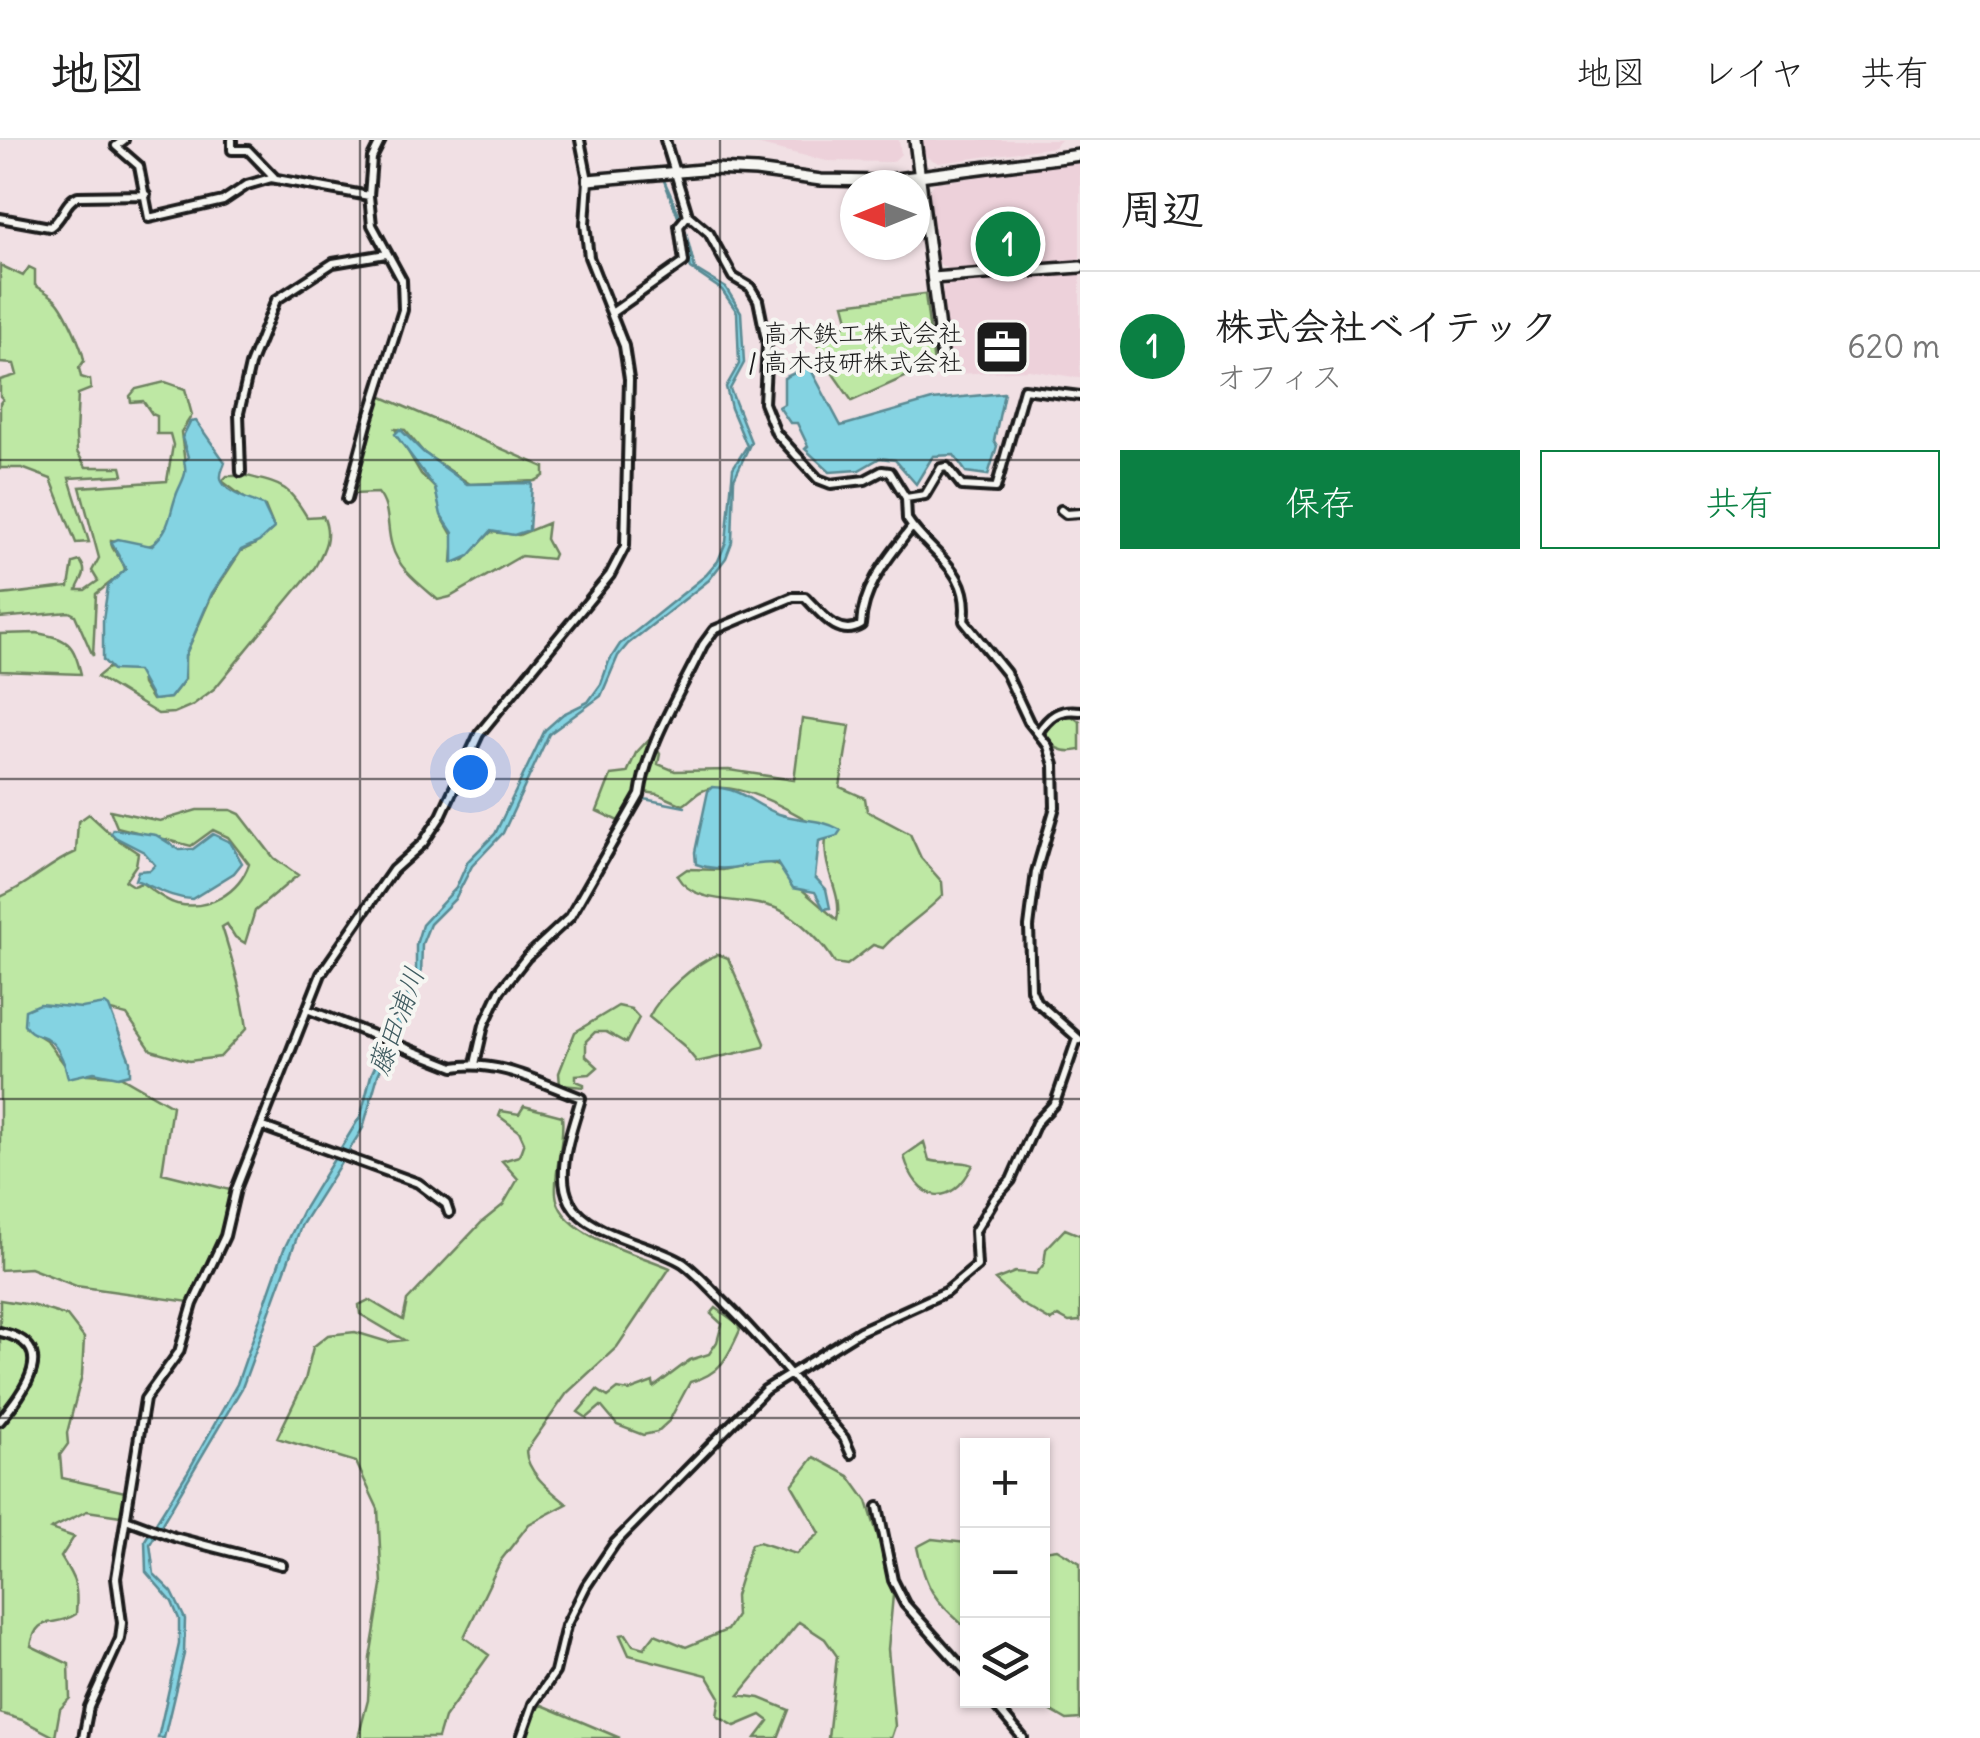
<!DOCTYPE html>
<html lang="ja">
<meta charset="utf-8">
<style>
body{margin:0;font-family:Delius,"Klee One",sans-serif;background:#f2f2f2;color:#222}
.controls{position:absolute;right:30px;bottom:30px;display:grid;overflow:hidden;border-radius:0px;box-shadow:0 2px 8px #0004}
.controls button{width:90px;height:90px;display:grid;place-items:center;padding:0;border:0;border-bottom:2px solid #e0e0e0;background:#fff;color:#222;font:50px sans-serif}
.compass{position:absolute;left:840px;top:30px;width:90px;height:90px;border-radius:50%;background:#fff;box-shadow:0 2px 8px #0004;rotate:269deg}
.you{position:absolute;left:470px;top:632px;width:35px;height:35px;margin:-25px;border:8px solid #fff;border-radius:50%;background:#1a73e8;box-shadow:0 0 0 15px #1a73e833}
.badge{display:grid;place-items:center;width:65px;height:65px;border-radius:50%;background:#0b8043;color:#fff;font-size:32px;font-weight:700}
.pin{position:absolute;translate:-50% -50%;border:5px solid #fff;box-shadow:0 2px 10px #0006}
.list{margin:0;padding:0;list-style:none}
h2{display:flex;justify-content:space-between;align-items:center;height:130px;margin:0;padding:0 40px;font-size:42px}
h2 small{font-size:32px;font-weight:400;color:#767676}
.list li{display:grid;grid-template-columns:65px 1fr auto;gap:30px;align-items:center;box-sizing:border-box;height:150px;padding:0 40px;border-top:2px solid #e0e0e0}
.list b{display:block;font-size:38px;white-space:nowrap}
.list p{margin:0;font-size:32px;white-space:nowrap;color:#767676}
.list em{font-size:32px;font-style:normal;color:#767676}
.actions{display:flex;gap:20px;padding:30px 40px}
.actions a{flex:1;padding:22px 0;border:2px solid #0b8043;border-radius:0px;text-align:center;font-size:35px;color:#0b8043}
.actions .main{background:#0b8043;color:#fff}
.icon{flex:none;width:55px;height:55px;fill:none;stroke:currentColor;stroke-width:2;stroke-linecap:round;stroke-linejoin:round}
.map{position:relative;flex:none;width:1080px;height:1598px;overflow:hidden}
header{display:flex;align-items:center;gap:60px;box-sizing:border-box;height:140px;padding:0 50px;background:#fff;border-bottom:2px solid #e0e0e0}
header strong{font-size:48px}
nav{display:flex;gap:55px;margin-inline-start:auto;font-size:35px}
main{display:flex}
aside{flex:1;background:#fff}
.map>svg:first-child{display:block}
.built{fill:#edd1da}
.green{fill:#bee8a4;stroke:#6d8260;stroke-width:2.5}
.water{fill:#84d3e2;stroke:#5a8a93;stroke-width:2.5}
.lines{fill:none;stroke-linecap:round;stroke-linejoin:round}
.stream{stroke:#5a8a93;stroke-width:2.5}
.street-casing{stroke:#1c1c1c;stroke-width:14}
.secondary-casing{stroke:#1c1c1c;stroke-width:16}
.street{stroke:#f6f6f2;stroke-width:6}
.secondary{stroke:#f6f6f2;stroke-width:9}
.grid{fill:none;stroke:#1c1c1c;stroke-width:2.5;stroke-opacity:0.55}
.labels{text-anchor:middle;dominant-baseline:central;stroke-width:8;stroke-linejoin:round;paint-order:stroke}
.poi-label{font-size:25px;fill:#1c1c1c;stroke:#f6f6f2;text-anchor:end}
.water-label{font-size:28px;font-style:italic;fill:#405c61;stroke:#f6f6f2}
</style>
<header>
<strong>地図</strong>
<nav><a>地図</a><a>レイヤ</a><a>共有</a></nav>
</header>
<main>
<div class="map">
<svg width="1080" height="1598" viewBox="0 0 1080 1598">
<rect width="100%" height="100%" fill="#f1e0e4"/>
<filter id="ink" filterUnits="userSpaceOnUse"><feTurbulence type="fractalNoise" baseFrequency=".01" numOctaves="2"/><feDisplacementMap in="SourceGraphic" scale="20" xChannelSelector="R" yChannelSelector="G"/><feConvolveMatrix kernelMatrix="1 2 1 2 8 2 1 2 1" color-interpolation-filters="sRGB"/></filter>
<g filter="url(#ink)">
<path class="built" d="M757 0H899L901 14 893 22 827 21 768 7 757 4Z
M920 0H1061L1054 7 939 23 922 15Z
M1080 22V120L951 131 935 121 927 55 934 43Z
M1080 132V238L1029 230 957 234 950 229 941 155 944 146 953 142Z"/>
<path class="green" d="M0 125 23 136 29 127 35 130V145C42 150 50 154 56 160 65 169 83 209 84 221L79 228 81 237 90 240 91 249 78 254 76 295 77 312 86 327H121L123 335 69 338 89 402 76 403 51 339 22 328H0V263L3 259 0 256V240L17 235 14 224 0 223Z
M925 154 934 224 852 261 824 221 816 201 849 183 844 164Z
M165 242 185 249 192 275 181 292 186 332 168 388 154 404 145 407 111 400C110 412 125 418 125 431L96 454 93 516 75 475 69 472 0 478V455C24 453 45 449 69 447L73 423 80 421C90 434 79 440 77 450H85L98 441 92 431 99 418 80 347 167 341 173 305 170 294H157V276L152 274 143 261 131 262 130 256 136 249Z
M380 256 544 327V336L535 341 470 344 424 313 405 290 395 289 421 334 435 348 442 377 454 398 452 422 464 420 491 392 519 395 548 383 546 399 554 414 552 419 521 416 450 457 438 460C421 445 398 429 392 406 386 388 391 368 378 353L353 354Z
M247 336C283 345 288 345 307 377L323 376C332 395 325 409 315 427L215 548 193 565 174 573 158 574 97 537 108 528 134 529 141 534 142 544 152 560 170 558 185 539V516L212 455 241 411 254 405 274 388 265 366 247 360 222 341 227 336Z
M37 493C68 499 73 502 81 534L0 531V494Z
M1069 574 1080 582V610C1061 614 1052 608 1042 591L1051 579Z
M802 579 850 586 840 647 865 658 867 671 910 694 921 718 942 742 943 755C924 775 901 788 883 808L873 805 847 825 835 823C824 804 799 778 778 769 749 756 695 768 677 736L687 729 723 730 765 721 784 728 793 742 837 780C844 752 819 729 827 692 799 675 736 636 702 651 695 654 690 661 683 665L658 654 637 651 618 681 597 671 611 635 627 633 636 613 650 598 660 614 658 624 675 631 729 630 794 640Z
M110 670 160 681 197 670H231L240 674 274 718 298 735 255 771 245 803 235 797 227 784 222 787C233 821 242 853 247 888L220 917 189 921 151 910 127 875 103 869 27 888 46 900 71 933 120 936 172 966 162 1033 230 1050C227 1093 205 1124 189 1162L76 1146 30 1128 0 1130V757C28 746 48 724 76 712L78 682 89 674 114 697 138 713 136 725 125 741 133 746 142 743C153 751 165 761 177 764 208 771 239 753 249 724L228 697 213 690 191 706 117 687Z
M718 814 728 818 765 903 764 907 697 922 683 905 649 877C660 854 694 824 718 814Z
M618 866 631 869 639 878 626 903 606 892H595L586 901V916L598 927 590 934 576 935V941L584 944V947L560 945 559 933 575 892Z
M524 966 562 976C565 1003 554 1028 556 1054 559 1096 639 1114 670 1128L617 1207 567 1253 526 1311C527 1333 551 1351 567 1364L529 1384 501 1420 464 1497 489 1515 444 1578 438 1598H358L368 1560 370 1518 382 1446 378 1369 356 1322 277 1298 305 1240 313 1207 328 1195 355 1192 388 1202 404 1200 360 1174 359 1165 369 1160 403 1180 407 1161 482 1082 503 1065 518 1039 502 1021 519 1016 524 1002 519 991 499 976 501 971 519 974Z
M924 1002 929 1020C944 1025 958 1019 973 1025 951 1070 917 1062 904 1016Z
M1065 1089 1080 1095V1181L1069 1182 1058 1176 1051 1181 1020 1163 995 1140 1015 1132 1036 1134 1044 1124 1046 1109Z
M0 1160 31 1165 67 1176 84 1198 82 1235 67 1293 68 1304 60 1315 62 1338 125 1352 121 1376 87 1371 51 1389 74 1397 61 1417C76 1441 78 1446 76 1474 54 1489 37 1472 31 1506L69 1524 70 1558 60 1569 55 1597 22 1580 0 1573Z
M716 1168 737 1183 740 1190C728 1217 720 1235 690 1242L669 1281 657 1292 643 1295 617 1285 601 1266 587 1278 578 1272 597 1250 608 1257 618 1249 629 1251 653 1242 654 1247 690 1220 709 1214 717 1202 722 1184 711 1174Z
M814 1317 849 1336 867 1361 880 1403 893 1455 888 1509 895 1586 891 1598H828L837 1516 825 1499 799 1482 739 1555 760 1558 789 1570 778 1598H756L769 1581 761 1575 735 1586 717 1576 720 1557 707 1535 629 1515 620 1495 626 1494 633 1505 644 1508 655 1494 686 1507 727 1490 736 1476 735 1456 751 1404 759 1402 796 1414 820 1393 792 1345Z
M932 1399 967 1403V1489C934 1458 927 1453 917 1407Z
M1057 1409 1080 1423V1579L1067 1580 1034 1561 1042 1560 1043 1411Z
M542 1565 620 1598H527L535 1572Z"/>
<path class="water" d="M663 38 684 85 695 129 726 148 741 172 744 223 730 249 751 302 734 339 732 402 726 418 709 440 628 504 618 516 601 556 549 594 503 693 472 726 455 759 430 784 422 804 421 837 378 935 363 988 301 1086 242 1248 150 1404 154 1434 172 1452 185 1479 184 1514 164 1598H158L179 1504V1479L172 1462 146 1432 145 1400 187 1333 237 1244 284 1109 303 1070 361 975 371 935 416 836V805L422 785 456 748 468 721 495 694 545 590 563 574 588 562 601 544 609 521 620 504 706 435 718 421 726 402 733 328 747 306 731 268 726 247 739 224 737 172 722 150 691 129 682 87Z
M809 226 841 286 932 260 1004 253 994 301 997 306 988 335 966 332 954 315 933 316 916 344 895 320 880 318 859 330 830 332 805 309 808 306 797 283H790L779 267 784 264V238Z
M196 281 225 322C224 327 220 332 221 338 222 352 253 361 263 365L274 388 259 402 241 410 212 453 185 516 184 540 170 558 153 560 137 531 113 530 103 520V480L108 446 126 429 111 402 118 399 151 406C172 387 168 377 177 353 182 340 188 335 184 321L188 317 182 298 190 282Z
M400 289 423 312 467 344 532 343 529 390 514 395 491 391 469 416 453 423V393L441 375 435 348 395 294Z
M712 647C745 649 751 664 779 674 800 681 820 678 841 690L837 696 819 701 815 737 826 749 830 768 824 769 815 752 793 748 777 723C746 722 728 735 696 724L695 712 708 651Z
M113 689 156 695 180 710 193 709 213 694 230 702 242 723 234 733 192 759C170 758 155 747 135 740L138 731 150 730 155 725 144 712 115 697 111 693Z
M39 864 82 868 105 864 109 867 130 921V934L118 937 94 932 68 938C65 924 59 906 46 898 35 893 31 895 24 884L25 870Z"/>
<g class="lines">
<path class="stream" d="M644 659 685 667"/>
<g class="street-casing">
<path id="street" d="M124 0 116 6 139 26 149 78 223 61 247 45 271 38 369 56
M232 0V10H248L274 37
M665 0 688 75 709 93 733 137 750 147 758 160 767 204 764 263 776 293 818 339 831 344 865 340 882 331 890 332 906 358 907 379C930 415 972 429 964 481L1006 533 1029 582 1048 606 1054 625 1055 667 1036 732 1029 787 1031 849 1036 861 1080 900
M0 78 50 87C63 79 64 62 78 56L146 55
M613 172 684 122 679 86 688 75
M241 332 239 273 250 225 276 160 333 123 386 114
M906 358 925 355 941 328 947 327 962 346 996 348 1024 249 1080 256
M347 359 368 281 403 170 402 140 372 85 369 56 372 18 381 0
M1061 370 1066 374 1080 373
M1038 593C1049 576 1059 568 1080 571
M307 869 454 927C498 919 541 943 581 958 573 988 554 1032 570 1062 588 1096 651 1103 683 1123 697 1133 710 1148 722 1160 766 1203 804 1251 844 1298L851 1314
M475 924 484 885 500 851 526 818 570 777 640 655C647 603 681 552 703 505L714 490 793 457H805C821 473 838 499 861 485 863 446 889 417 912 387
M261 986 418 1043 446 1064 449 1073
M0 1192C61 1205 24 1251 0 1281
M878 1367 893 1440 905 1464 968 1534
M126 1379 174 1397 282 1425
M991 1560 1023 1598
M83 1598 89 1567 120 1499 122 1483 116 1438 145 1259 179 1212 193 1164 225 1096 236 1049 321 834 393 730 423 703 441 676 479 594 610 435 625 406 629 239 624 206 589 117 585 84 588 40 580 0
M521 1598 533 1564 555 1532 566 1486 586 1446 615 1403 765 1250 860 1191 946 1152 977 1126 975 1091 995 1058 1011 1040 1036 983 1055 963 1077 899"/>
</g>
<g class="secondary-casing">
<path id="secondary" d="M915 0 944 229
M588 40 713 29 756 31 821 40 881 41 1080 15
M933 138 1080 127"/>
</g>
<use href="#street" class="street"/>
<use href="#secondary" class="secondary"/>
</g>
</g>
<path class="grid" d="M360 0V1598M720 0V1598M0 320H1080M0 639H1080M0 959H1080M0 1278H1080"/>
<defs>
<g id="office-square" transform="scale(2.875)"><rect x="-9" y="-9" width="18" height="18" rx="4" fill="#1c1c1c" stroke="#f6f6f2"/><path d="M-6-3h4V-5.5h4V-3h4V5H-6ZM-1-4.5V-3h2v-1.5ZM-6 0V1H6V0Z" fill="#fff"/></g>
</defs>
<g fill-rule="evenodd">
<use href="#office-square" x="1002" y="207"/>
</g>
<g class="labels">
<g class="poi-label">
<text x="963" y="193">高木鉄工株式会社<tspan x="963" dy="29">/ 高木技研株式会社</tspan></text>
</g>
<g class="water-label">
<text transform="translate(396 881) rotate(-70)">藤田浦川</text>
</g>
</g>
</svg>
<div class="controls">
<button>+</button>
<button>−</button>
<button><svg class="icon" aria-label="layers" viewBox="0 0 24 24"><path d="M12 4l9 5-9 5-9-5zM3 14l9 5 9-5"/></svg></button>
</div>
<svg class="compass" viewBox="-18 -18 36 36"><path d="M0-13l5 13h-10z" fill="#e53935"/><path d="M0 13l5-13h-10z" fill="#767676"/></svg>
<div class="you"></div>
<div class="pin badge" style="left:1008px;top:104px">1</div>
</div>
<aside>
<h2>周辺<small></small></h2>
<ul class="list">
<li><span class="badge">1</span><div><b>株式会社ベイテック</b><p>オフィス</p></div><em>620 m</em></li>
</ul>
<div class="actions"><a class="main">保存</a><a>共有</a></div>
</aside>
</main>
